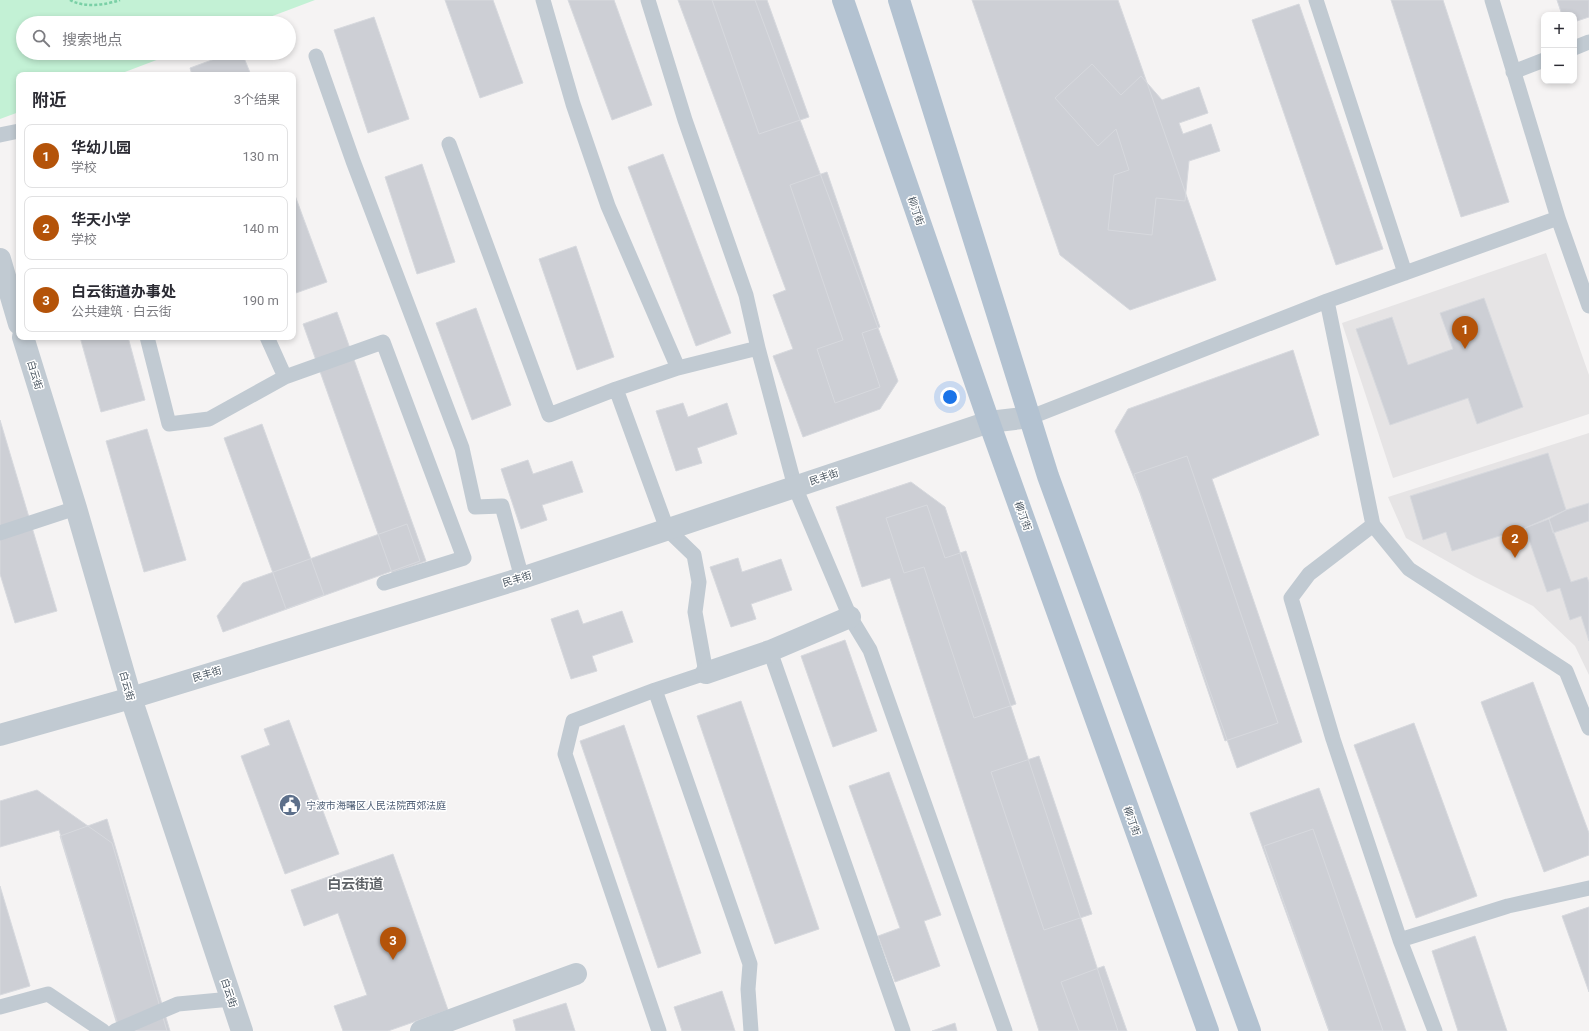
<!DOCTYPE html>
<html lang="zh">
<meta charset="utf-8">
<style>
body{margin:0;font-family:Roboto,"Noto Sans SC",sans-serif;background:#f2f2f3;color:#2b2b33}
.controls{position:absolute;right:12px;top:12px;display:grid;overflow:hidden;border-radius:8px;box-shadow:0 2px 6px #0003}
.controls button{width:36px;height:36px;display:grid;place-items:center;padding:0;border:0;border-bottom:1px solid #e1e1e2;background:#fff;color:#2b2b33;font:20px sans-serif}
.you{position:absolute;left:950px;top:397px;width:14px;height:14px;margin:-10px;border:3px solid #fff;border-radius:50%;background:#1a73e8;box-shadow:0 0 0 6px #1a73e833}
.badge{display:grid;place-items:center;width:26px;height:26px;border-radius:50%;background:#b45309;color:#fff;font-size:13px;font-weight:700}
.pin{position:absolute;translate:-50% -33px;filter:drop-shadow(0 1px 2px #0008)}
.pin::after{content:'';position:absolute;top:21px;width:14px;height:12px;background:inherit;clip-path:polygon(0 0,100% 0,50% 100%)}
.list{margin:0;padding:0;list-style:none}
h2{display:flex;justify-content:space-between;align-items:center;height:52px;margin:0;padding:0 16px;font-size:17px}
h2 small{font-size:13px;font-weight:400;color:#7c7c81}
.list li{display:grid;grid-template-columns:26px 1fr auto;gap:12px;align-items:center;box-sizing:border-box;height:64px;margin:0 8px 8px;padding:0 8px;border:1px solid #e1e1e2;border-radius:8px}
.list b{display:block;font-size:15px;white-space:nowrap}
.list p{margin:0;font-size:13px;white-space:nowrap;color:#7c7c81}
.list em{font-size:13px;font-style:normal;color:#7c7c81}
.icon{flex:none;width:22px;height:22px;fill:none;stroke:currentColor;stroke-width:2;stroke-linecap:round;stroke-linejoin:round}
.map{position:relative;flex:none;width:1589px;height:1031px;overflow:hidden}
.search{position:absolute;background:#fff;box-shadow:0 2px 6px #0003;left:16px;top:16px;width:280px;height:44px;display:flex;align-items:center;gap:10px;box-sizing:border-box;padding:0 14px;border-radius:22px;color:#7c7c81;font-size:15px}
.panel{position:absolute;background:#fff;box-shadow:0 2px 6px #0003;left:16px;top:72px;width:280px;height:268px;border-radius:8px}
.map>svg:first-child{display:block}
.education{fill:#e6e4e5}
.green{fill:#c3f1d5}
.building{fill:#cdcfd5;stroke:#d7d9de}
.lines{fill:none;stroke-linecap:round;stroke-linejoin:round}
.path{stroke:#7ad0a6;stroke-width:2.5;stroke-dasharray:3 2;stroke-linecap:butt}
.lane{stroke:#c1cad2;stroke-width:15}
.street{stroke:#c1cad2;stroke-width:22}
.primary{stroke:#b3c2d1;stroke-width:22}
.labels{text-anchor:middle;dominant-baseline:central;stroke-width:3;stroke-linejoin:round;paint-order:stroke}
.street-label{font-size:10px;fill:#4a5661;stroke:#fff}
.service-label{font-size:10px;fill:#4e5e75;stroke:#fff;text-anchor:start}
.district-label{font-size:14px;font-weight:bold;fill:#5f6368;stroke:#fff}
</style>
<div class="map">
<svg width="1589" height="1031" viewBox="0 0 1589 1031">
<rect width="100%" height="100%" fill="#f5f3f3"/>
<path class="education" d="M1546 253 1589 375V414L1393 478 1342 323Z
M1589 433V675L1575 646 1533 606 1475 577 1406 538 1388 497Z"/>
<path class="green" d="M0 0H315L254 23H23V53H175L117 75H19V112L0 119Z"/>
<path class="building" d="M445 0H493L523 83 480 98Z
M568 0H614L652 105 612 120Z
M678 0H755L898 381 880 409 803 437 773 356 793 349 773 295 786 290Z
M712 0H767L809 117 759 134Z
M972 0H1118L1216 280 1130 310 1060 255Z
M1391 0H1443L1509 202 1461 217Z
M1557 0H1589V17L1574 22V15H1562Z
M1299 4 1383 249 1336 265 1252 20Z
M374 17 409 119 368 133 334 30Z
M231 53H242L251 75H192L190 68Z
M1092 64 1121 95 1141 76 1162 100 1199 87 1208 113 1179 123 1183 134 1211 124 1220 151 1189 161 1185 201 1156 198 1152 235 1108 230 1114 175 1129 170 1116 129 1098 146 1055 98Z
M663 154 731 333 696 346 628 167Z
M422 164 455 262 417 274 385 177Z
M827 172 880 327 862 333 880 387 835 403 817 349 843 340 790 185Z
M293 190 327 282 293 294Z
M576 246 614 357 577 370 539 259Z
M1484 298 1523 407 1477 424 1468 398 1390 425 1356 329 1392 317 1408 365 1453 349 1440 313Z
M476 308 511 405 472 420 436 323Z
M337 312 426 561 392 573 303 324Z
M80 337H128L145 400 101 412Z
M1293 350 1319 435 1212 479 1302 742 1237 768 1140 493 1115 431 1128 409Z
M683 403 688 417 727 403 737 434 697 448 702 463 676 471 656 411Z
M0 420 57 611 15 623 0 574Z
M262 424 324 595 286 609 224 438Z
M147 429 186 560 144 572 106 441Z
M1548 453 1566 510 1525 528 1452 551 1446 532 1423 540 1410 496Z
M1187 456 1278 723 1225 741 1134 474Z
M528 460 533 474 572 461 583 492 542 505 547 520 521 529 501 469Z
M911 482 945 507 1118 1031H1039L890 578 862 587 836 507Z
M1589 503V521L1553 533 1549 519 1566 510Z
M927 505 945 558 966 551 1016 704 974 718 924 567 904 573 886 518Z
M1549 519 1571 582 1587 577 1589 582V641L1581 616 1570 620 1560 588 1547 592 1525 528Z
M407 524 420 561 223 632 217 616 243 583Z
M738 558 742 572 781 559 792 590 751 604 756 619 731 627 710 567Z
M578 610 583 624 622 611 633 642 592 656 597 671 571 679 551 619Z
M845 640 877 731 833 747 801 656Z
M1533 682 1589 833V855L1544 872 1481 702Z
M741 701 819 929 775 944 697 716Z
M289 720 339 854 285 874 241 756 270 745 264 729Z
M1414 723 1477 896 1416 918 1354 745Z
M624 725 701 953 658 968 580 741Z
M1039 756 1092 914 1044 930 991 772Z
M889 772 941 915 924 921 940 966 895 982 878 936 900 928 849 786Z
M1319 788 1406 1031H1329L1250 813Z
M37 790 112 843 167 1031H119L59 830 0 847V801Z
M107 819 170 1031H120L60 836Z
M1313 829 1383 1031H1329L1264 846Z
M393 854 448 1010 388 1031H343L334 1006 367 995 338 913 304 926 291 890Z
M0 886 30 986 0 995Z
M1589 907V992L1562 916Z
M1475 936 1507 1031H1458L1432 951Z
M1104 966 1127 1031H1079L1061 982Z
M722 991 735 1031H682L674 1007Z
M566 1003 575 1031H516L513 1020Z
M955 1023 957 1031H932Z"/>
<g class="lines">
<path class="path" d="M70 0C84 8 106 5 120 0"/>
<path class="lane" d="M543 0 573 104 608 206 678 368 758 348
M648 0 685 120 746 295 758 348 795 487 850 617 870 650 1005 1031
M1316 0 1405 273
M1574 48 1589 42
M316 56 353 161 462 448 475 507 502 506 522 578
M1513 72 1544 60
M0 135 19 131
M449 144 549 415 616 389 667 529 694 555 699 582 695 612 706 673 655 690 750 964 748 989 751 1031
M1558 218 1589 306
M1327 301 1373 525 1409 569 1566 671 1589 728
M147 337 169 424 209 419 285 377 383 342 464 558 384 583
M267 337 285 377
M616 389 678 368
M1031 417 1327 301 1558 218 1492 0
M1373 525 1309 574 1291 598 1333 739 1400 940 1435 1031
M0 533 76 508
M770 651 903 1031
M655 690 573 721 565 754 659 1031
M1400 940 1508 906 1589 888
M0 1007 48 994 103 1031
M115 1031 178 1004 231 999"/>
<path class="street" d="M0 259 19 324
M23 337 76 508 131 698 242 1031
M706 673 770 651 850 617
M0 735 131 698 522 578 989 422 1031 417
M421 1031 576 974"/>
<path class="primary" d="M843 0 989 422 1208 1031
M899 0 1048 476 1250 1031"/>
</g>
<defs>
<g id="civic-disc" transform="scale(1.15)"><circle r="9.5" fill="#5c6f8a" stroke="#fff"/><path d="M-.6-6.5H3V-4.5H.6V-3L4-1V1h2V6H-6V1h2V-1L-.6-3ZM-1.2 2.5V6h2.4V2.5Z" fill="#fff"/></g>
</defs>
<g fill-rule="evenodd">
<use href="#civic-disc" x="290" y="805"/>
</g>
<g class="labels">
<g class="street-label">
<text transform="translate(916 211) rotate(71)">柳汀街</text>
<text transform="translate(35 375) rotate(73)">白云街</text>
<text transform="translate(824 477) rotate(-18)">民丰街</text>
<text transform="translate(1023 516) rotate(70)">柳汀街</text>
<text transform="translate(517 579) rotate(-17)">民丰街</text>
<text transform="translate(207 674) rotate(-17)">民丰街</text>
<text transform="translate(127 686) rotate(74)">白云街</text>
<text transform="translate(1132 821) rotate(70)">柳汀街</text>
<text transform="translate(229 993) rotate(72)">白云街</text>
</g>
<g class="service-label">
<text x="306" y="805">宁波市海曙区人民法院西郊法庭</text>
</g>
<g class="district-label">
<text x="355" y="884">白云街道</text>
</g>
</g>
</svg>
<div class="controls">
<button>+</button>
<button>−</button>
</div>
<div class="you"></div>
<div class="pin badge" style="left:1465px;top:349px">1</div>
<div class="pin badge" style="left:1515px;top:558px">2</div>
<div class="pin badge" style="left:393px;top:960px">3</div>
<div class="search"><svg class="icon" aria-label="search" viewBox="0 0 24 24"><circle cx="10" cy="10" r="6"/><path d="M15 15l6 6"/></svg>搜索地点</div>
<section class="panel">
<h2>附近<small>3个结果</small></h2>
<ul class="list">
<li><span class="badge">1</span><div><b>华幼儿园</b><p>学校</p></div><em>130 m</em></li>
<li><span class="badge">2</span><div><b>华天小学</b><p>学校</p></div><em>140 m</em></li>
<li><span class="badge">3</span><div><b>白云街道办事处</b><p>公共建筑 · 白云街</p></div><em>190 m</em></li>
</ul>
</section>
</div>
